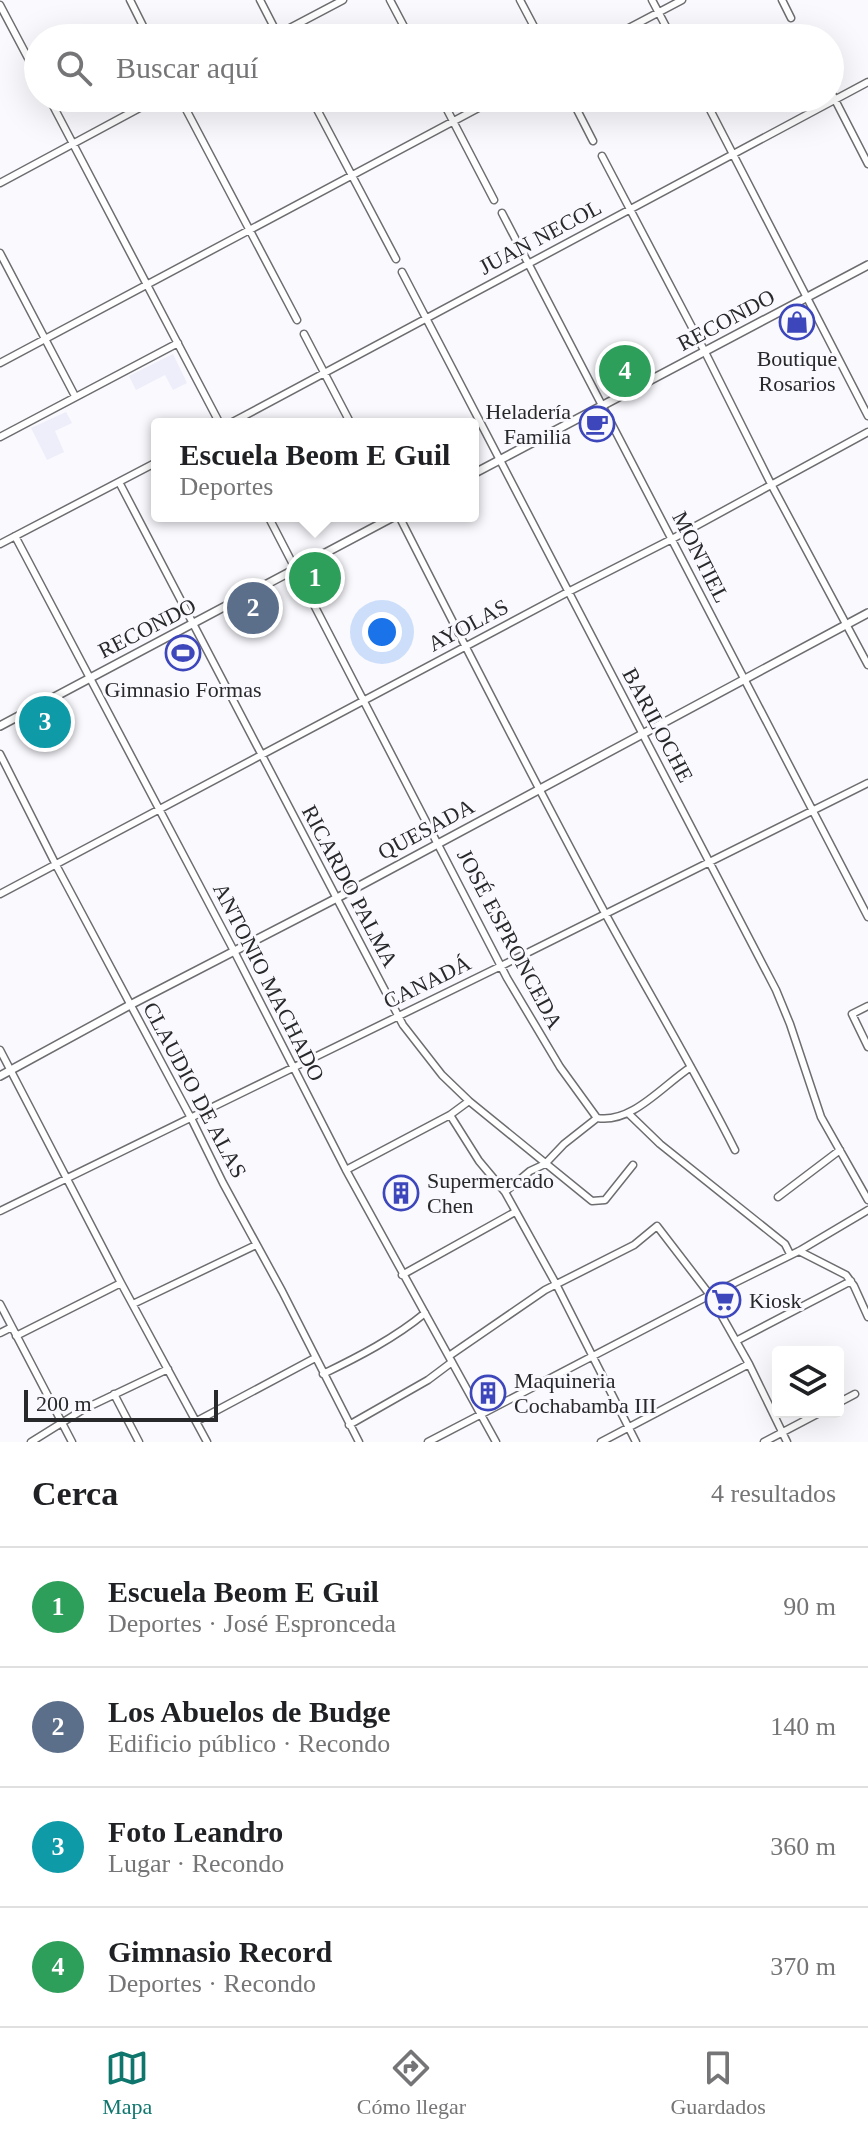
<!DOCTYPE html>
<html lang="es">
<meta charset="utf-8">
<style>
body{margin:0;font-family:"Times New Roman",serif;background:#f2f2f2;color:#202124}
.controls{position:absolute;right:24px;bottom:24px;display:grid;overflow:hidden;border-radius:8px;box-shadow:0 8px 32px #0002}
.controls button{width:72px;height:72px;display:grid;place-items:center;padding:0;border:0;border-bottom:2px solid #e0e0e0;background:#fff;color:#202124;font:40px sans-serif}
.scale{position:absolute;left:24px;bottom:20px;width:194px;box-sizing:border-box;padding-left:8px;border:4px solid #28292a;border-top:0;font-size:22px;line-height:28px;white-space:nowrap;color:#28292a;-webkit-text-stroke:6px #f9f9fe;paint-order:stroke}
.you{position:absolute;left:382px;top:632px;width:28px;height:28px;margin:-20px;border:6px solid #fff;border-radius:50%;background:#1a73e8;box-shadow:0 0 0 12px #1a73e833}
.badge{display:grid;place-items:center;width:52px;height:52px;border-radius:50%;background:#0f766e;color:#fff;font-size:26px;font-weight:700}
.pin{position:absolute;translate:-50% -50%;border:4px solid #fff;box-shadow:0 2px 8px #0006}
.popup{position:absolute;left:151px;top:418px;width:328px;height:104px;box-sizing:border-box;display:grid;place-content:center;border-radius:8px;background:#fff;filter:drop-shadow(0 2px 6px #0005);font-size:26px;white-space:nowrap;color:#757577}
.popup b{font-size:30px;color:#202124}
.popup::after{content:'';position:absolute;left:50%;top:100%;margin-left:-16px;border:16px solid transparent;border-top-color:#fff}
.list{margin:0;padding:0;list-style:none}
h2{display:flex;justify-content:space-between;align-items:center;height:104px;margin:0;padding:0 32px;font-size:34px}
h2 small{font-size:26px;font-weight:400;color:#757577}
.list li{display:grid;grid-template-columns:52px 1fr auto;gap:24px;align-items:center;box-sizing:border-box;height:120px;padding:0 32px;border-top:2px solid #e0e0e0}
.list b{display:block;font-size:30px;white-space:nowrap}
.list p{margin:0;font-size:26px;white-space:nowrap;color:#757577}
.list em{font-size:26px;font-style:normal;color:#757577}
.icon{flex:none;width:44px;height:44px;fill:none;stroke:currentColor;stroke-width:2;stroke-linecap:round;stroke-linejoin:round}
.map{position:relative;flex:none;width:868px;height:1442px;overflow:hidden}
.search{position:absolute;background:#fff;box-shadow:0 8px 32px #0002;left:24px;right:24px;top:24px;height:88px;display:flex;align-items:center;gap:20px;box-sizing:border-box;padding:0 28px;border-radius:44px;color:#757577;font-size:30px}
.sheet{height:584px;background:#fff}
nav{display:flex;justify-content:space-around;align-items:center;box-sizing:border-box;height:112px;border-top:2px solid #e0e0e0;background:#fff;font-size:22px;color:#757577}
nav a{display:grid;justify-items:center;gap:4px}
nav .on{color:#0f766e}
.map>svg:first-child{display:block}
.built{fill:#edeefa}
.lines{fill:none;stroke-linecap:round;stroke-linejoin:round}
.minor-casing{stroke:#6d6d70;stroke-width:9}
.tertiary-casing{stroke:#6d6d70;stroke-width:10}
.minor{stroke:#fff;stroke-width:6}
.tertiary{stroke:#fff;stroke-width:7}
.labels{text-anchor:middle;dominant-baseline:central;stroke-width:6;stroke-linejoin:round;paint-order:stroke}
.street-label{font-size:22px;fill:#28292a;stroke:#f9f9fe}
.poi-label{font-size:22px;fill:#28292a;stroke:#f9f9fe;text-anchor:start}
</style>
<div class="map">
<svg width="868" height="1442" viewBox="0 0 868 1442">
<rect width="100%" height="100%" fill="#f9f9fe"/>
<path class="built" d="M173 354 187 383 173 390 165 375 136 390 129 376Z
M66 412 72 423 55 431 64 452 47 460 31 428Z"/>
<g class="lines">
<g class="minor-casing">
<path id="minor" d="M130 0 149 38
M260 0 278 35
M390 0 410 38
M520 0 540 38
M652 0 672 38
M782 0 791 18
M0 5 38 77
M271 38 343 0
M610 38 682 0
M830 90 868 164
M49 98 220 424
M180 98 297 320
M311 98 396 259
M441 98 494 200
M571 98 593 141
M704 98 868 416
M602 156 705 352 771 484 868 665
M0 183 158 98
M502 213 868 917
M0 253 75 396
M402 272 776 990 790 1024 821 1117 868 1200
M304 334 351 424
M0 363 497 98
M229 424 868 82
M0 437 178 343
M119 482 403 1025 442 1075 469 1101 592 1201 605 1200 633 1165
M268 516 507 978 560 1067 597 1118
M399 516C467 650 535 783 606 915 649 994 695 1070 735 1150
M15 536 234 951 346 1170 496 1442
M0 544 157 462
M0 754 56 865 191 1118 223 1183 282 1291 359 1442
M0 894 568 592 672 539 868 432
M868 1006 852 1014 868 1047
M0 1050 121 1283 207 1442
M629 1114 660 1144 785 1244 790 1254
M450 1115 479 1161 505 1192 556 1284 636 1442
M346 1170 450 1115 469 1101
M505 1192 530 1171 545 1164 564 1144 597 1118C632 1124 663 1085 691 1067
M778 1197 840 1150
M0 1211 501 966 868 783
M799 1251 846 1275 854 1286 868 1317
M402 1275 515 1212
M0 1304 72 1442
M133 1304 256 1245
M0 1333 12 1327
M16 1336 121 1283
M736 1341 851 1281
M449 1356 545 1290 634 1245 657 1226 710 1295 749 1364 787 1442
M323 1374C358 1357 395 1338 425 1313
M114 1394 139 1442
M838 1403 855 1394
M197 1421 315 1358
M349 1425 428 1380 452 1362
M31 1442 84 1409 168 1369
M428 1442 710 1295 799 1251 868 1210
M601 1442 749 1364
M764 1442 821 1412"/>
</g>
<g class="tertiary-casing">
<path id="tertiary" d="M473 474 868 265
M0 726 395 516
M0 1076 130 1005 337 898 868 613"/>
</g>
<use href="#minor" class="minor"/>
<use href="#tertiary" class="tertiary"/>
</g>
<defs>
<g id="shop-ring" transform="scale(1.8)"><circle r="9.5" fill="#f9f9fe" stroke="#3d47bb" stroke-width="1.5"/><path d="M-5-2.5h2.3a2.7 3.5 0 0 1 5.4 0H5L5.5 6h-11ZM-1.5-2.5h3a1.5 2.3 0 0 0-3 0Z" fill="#3d47bb"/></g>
<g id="cafe-ring" transform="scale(1.8)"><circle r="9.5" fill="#f9f9fe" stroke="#3d47bb" stroke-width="1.5"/><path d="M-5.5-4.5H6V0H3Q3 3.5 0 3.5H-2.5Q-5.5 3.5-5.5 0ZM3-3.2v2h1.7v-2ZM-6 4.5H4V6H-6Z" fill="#3d47bb"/></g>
<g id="stadium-ring" transform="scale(1.8)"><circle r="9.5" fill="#f9f9fe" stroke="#3d47bb" stroke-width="1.5"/><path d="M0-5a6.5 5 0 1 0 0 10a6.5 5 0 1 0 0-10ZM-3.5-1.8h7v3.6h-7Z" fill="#3d47bb"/></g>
<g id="building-ring" transform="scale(1.8)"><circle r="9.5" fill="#f9f9fe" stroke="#3d47bb" stroke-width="1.5"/><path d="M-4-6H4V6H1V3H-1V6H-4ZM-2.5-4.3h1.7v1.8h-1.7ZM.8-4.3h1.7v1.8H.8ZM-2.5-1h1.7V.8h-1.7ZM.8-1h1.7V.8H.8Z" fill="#3d47bb"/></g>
<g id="supermarket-ring" transform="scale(1.8)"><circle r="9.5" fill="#f9f9fe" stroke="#3d47bb" stroke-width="1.5"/><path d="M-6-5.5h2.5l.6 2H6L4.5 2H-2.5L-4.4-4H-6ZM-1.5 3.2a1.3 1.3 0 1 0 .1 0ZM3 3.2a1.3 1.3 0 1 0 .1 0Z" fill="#3d47bb"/></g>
</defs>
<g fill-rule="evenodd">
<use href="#shop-ring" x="797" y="322"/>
<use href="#cafe-ring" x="597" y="424"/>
<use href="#stadium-ring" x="183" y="653"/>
<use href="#building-ring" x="401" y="1193"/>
<use href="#supermarket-ring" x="723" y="1300"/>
<use href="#building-ring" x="488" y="1393"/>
</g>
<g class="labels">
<g class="street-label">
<text transform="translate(540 237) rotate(-28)">JUAN NECOL</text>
<text transform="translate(726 320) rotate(-28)">RECONDO</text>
<text transform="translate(701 557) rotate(63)">MONTIEL</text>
<text transform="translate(468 625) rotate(-28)">AYOLAS</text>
<text transform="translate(147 628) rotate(-27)">RECONDO</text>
<text transform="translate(658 725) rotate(62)">BARILOCHE</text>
<text transform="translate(426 829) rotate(-28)">QUESADA</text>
<text transform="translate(350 886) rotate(62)">RICARDO PALMA</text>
<text transform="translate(510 939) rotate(62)">JOSÉ ESPRONCEDA</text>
<text transform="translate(269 982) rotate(63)">ANTONIO MACHADO</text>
<text transform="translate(427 982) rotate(-26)">CANADÁ</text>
<text transform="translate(195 1090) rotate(62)">CLAUDIO DE ALAS</text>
</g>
<g class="poi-label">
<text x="797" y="358" text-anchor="middle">Boutique<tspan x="797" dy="25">Rosarios</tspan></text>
<text x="571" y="411" text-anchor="end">Heladería<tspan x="571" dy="25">Familia</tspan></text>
<text x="183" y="689" text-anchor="middle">Gimnasio Formas</text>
<text x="427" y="1180">Supermercado<tspan x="427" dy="25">Chen</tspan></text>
<text x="749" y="1300">Kiosk</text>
<text x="514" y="1380">Maquineria<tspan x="514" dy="25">Cochabamba III</tspan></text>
</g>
</g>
</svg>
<div class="controls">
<button><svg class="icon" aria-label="layers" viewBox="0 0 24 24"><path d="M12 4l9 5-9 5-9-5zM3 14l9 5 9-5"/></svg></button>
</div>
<div class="scale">200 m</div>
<div class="you"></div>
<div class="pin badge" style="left:315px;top:578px;background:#2e9e5b">1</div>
<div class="popup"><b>Escuela Beom E Guil</b>Deportes</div>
<div class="pin badge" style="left:253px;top:608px;background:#5c6f8a">2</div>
<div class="pin badge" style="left:45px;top:722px;background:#0f9aa8">3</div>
<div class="pin badge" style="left:625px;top:371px;background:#2e9e5b">4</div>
<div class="search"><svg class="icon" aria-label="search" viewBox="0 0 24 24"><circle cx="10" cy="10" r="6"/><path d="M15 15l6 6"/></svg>Buscar aquí</div>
</div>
<section class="sheet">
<h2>Cerca<small>4 resultados</small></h2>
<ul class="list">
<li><span class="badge" style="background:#2e9e5b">1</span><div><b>Escuela Beom E Guil</b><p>Deportes · José Espronceda</p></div><em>90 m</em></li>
<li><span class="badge" style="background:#5c6f8a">2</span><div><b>Los Abuelos de Budge</b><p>Edificio público · Recondo</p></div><em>140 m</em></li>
<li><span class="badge" style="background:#0f9aa8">3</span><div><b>Foto Leandro</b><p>Lugar · Recondo</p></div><em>360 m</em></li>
<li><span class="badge" style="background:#2e9e5b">4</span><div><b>Gimnasio Record</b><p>Deportes · Recondo</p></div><em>370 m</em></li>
</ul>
</section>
<nav>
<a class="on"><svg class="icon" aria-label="map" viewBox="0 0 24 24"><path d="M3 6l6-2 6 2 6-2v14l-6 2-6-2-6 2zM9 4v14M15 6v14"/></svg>Mapa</a>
<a><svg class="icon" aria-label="directions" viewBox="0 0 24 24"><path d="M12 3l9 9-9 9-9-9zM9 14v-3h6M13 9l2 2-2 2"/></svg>Cómo llegar</a>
<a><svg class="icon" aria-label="saved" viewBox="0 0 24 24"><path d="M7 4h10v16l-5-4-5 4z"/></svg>Guardados</a>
</nav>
